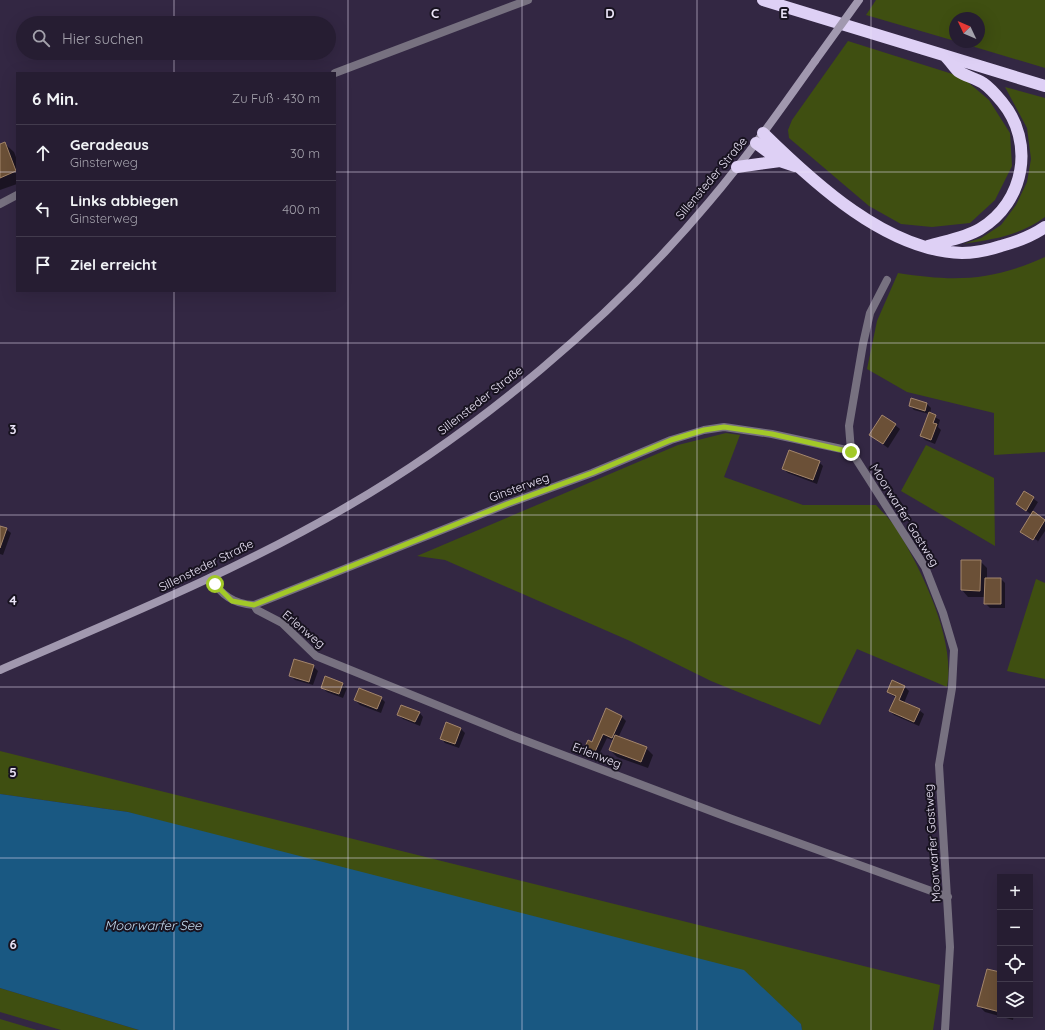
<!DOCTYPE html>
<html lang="de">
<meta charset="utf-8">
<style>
body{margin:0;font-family:Quicksand,sans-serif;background:#322a3e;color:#f1f3f6}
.controls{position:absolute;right:12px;bottom:12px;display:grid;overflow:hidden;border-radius:0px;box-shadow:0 4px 16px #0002}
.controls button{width:36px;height:36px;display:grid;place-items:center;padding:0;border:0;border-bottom:1px solid #423b4d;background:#261d32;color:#f1f3f6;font:20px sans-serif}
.compass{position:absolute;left:949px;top:12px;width:36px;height:36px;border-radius:50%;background:#261d32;box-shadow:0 4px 16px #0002;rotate:314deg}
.stop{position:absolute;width:12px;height:12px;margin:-9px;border:3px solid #a2c928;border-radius:50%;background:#fff}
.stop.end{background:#a2c928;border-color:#fff;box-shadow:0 1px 4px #0008}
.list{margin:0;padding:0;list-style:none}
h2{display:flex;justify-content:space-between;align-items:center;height:52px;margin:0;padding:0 16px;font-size:17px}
h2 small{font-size:13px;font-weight:400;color:#a4a2ac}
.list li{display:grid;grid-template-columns:26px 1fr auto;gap:12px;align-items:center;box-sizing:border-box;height:56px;padding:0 16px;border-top:1px solid #423b4d}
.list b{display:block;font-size:15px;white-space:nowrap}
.list p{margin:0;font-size:13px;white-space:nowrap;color:#a4a2ac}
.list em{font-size:13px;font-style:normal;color:#a4a2ac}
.icon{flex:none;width:22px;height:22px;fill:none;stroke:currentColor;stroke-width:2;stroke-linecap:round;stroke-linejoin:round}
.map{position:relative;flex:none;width:1045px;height:1030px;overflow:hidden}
.search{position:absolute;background:#261d32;box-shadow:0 4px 16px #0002;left:16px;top:16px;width:320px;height:44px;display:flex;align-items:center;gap:10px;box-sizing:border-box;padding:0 14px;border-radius:22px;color:#a4a2ac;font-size:15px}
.panel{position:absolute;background:#261d32;box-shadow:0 4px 16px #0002;left:16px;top:72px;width:320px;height:220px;border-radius:0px}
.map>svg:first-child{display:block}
.green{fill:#3f4f11}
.water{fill:#195882}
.shadow{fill:#0007}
.building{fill:#6b5037;stroke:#a4866c}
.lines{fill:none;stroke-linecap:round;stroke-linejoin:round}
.street{stroke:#777180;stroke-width:8}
.secondary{stroke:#a198af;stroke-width:8}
.highway{stroke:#ded0f5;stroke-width:12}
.secondary-bridge{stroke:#a198af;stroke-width:8}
.route{stroke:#a2c928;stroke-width:5}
.grid{fill:none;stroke:#ebe4f7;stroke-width:1;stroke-opacity:0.55}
.labels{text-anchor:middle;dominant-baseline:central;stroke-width:4;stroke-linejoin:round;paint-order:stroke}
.street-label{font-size:12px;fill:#ebe4f7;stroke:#181320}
.water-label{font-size:13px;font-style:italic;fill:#c2d9ed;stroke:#181320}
.grid-label{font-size:13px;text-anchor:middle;font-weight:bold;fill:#ebe4f7;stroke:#181320;stroke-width:4;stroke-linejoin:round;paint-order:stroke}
</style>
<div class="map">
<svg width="1045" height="1030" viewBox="0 0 1045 1030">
<rect width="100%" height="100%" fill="#332743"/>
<path class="green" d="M876 0H1045V68L958 42H979V18H955V41L866 15Z
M848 41 962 77 989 100 1010 133 1012 166 995 200 970 223 932 227 901 224 869 206 789 138 788 130 792 120Z
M1005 87 1045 98V217C1019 236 994 239 963 244L981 238 1001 225 1016 205 1027 182 1031 159 1027 128Z
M1045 257V452L994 455V413L907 392 867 369 877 321 898 273C955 282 992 281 1045 257Z
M726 433 740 435 724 477 803 505H876C884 514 893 522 898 531 922 571 956 640 947 687L857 649 820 725 711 681 630 641 445 560 417 556 678 445Z
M926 445 994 478 995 546 901 491Z
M1036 579 1045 583V679L1007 671Z
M0 751 940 985 933 1030H802L801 1024 128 812 0 794Z
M0 988 139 1030H61L0 1012Z
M0 1019 37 1030H0Z"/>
<path class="water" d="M0 794 128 812 744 970 801 1024 802 1030H139L0 988Z"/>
<path class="shadow" d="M4 143 14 152 17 160V184L0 190V145Z
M927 404 931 408 930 414 940 420 938 427 941 430 935 444 925 440 921 436 929 414 914 410 910 406Z
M895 425 900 429 888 448 870 435Z
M819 462 823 466 817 484 788 473 783 469Z
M1024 492 1038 502 1032 512 1045 520V531L1037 543 1038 541 1025 533 1032 515 1017 504Z
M0 527 6 529 11 533 3 555 0 554Z
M980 561 987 568V579H1001L1005 583V608H990L985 603V597H968L962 590Z
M313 666 318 671 313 685 295 680 290 675Z
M342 684 347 688 343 698 327 692 322 687Z
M905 687 909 691 904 703 919 710 924 714 919 726 894 715 890 711 896 698 888 692Z
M381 698 385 702 381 713 360 705 355 700Z
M606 709 622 717 626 721 618 738 646 748 653 755 648 768 617 757 610 750 614 741 607 738 598 757 585 749 593 743Z
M419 712 423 717 420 726 403 719 398 715Z
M447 723 461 729 465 733 459 748 445 743 441 738Z
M1000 973V1015H1014L1013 1020 985 1012 978 1005Z"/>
<path class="building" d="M5 142 16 171 0 178V144Z
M911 398 927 403 925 411 909 406Z
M929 412 936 415 933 423 937 424 931 440 920 436Z
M882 415 896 424 883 444 869 435Z
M789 450 820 461 813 480 782 469Z
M1024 491 1034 497 1026 511 1016 504Z
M1033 511 1045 520 1033 540 1020 532Z
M0 526 7 528 0 548Z
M961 560H981L980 591 961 590Z
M985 578H1001V604H984Z
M294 659 314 665 309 682 289 676Z
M325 676 343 683 339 694 321 688Z
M892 680 905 686 899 700 920 709 914 722 889 711 896 696 887 692Z
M359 688 382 697 377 709 354 700Z
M401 705 420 712 415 722 397 715Z
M606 708 622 716 612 738 603 734 594 754 584 749 588 740 592 742Z
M446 722 461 728 455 744 440 739Z
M615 735 647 747 641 762 609 750Z
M987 969 1000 972V1012L977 1006Z"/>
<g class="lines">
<path class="street" d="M335 73 528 0
M0 204 17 195
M887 280 870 313 863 344 849 426 851 451 925 567 943 613 954 650 952 688 939 765 950 947 945 1030
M210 578C222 595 233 604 254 605L507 504 592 473 671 440 704 430 724 427 772 434 851 451
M254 605 257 610 282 623 316 656 513 736 732 819 948 897"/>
<path class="secondary" d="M0 670C118 619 237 571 348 506 479 430 612 318 709 202 747 157 781 109 815 61"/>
<path class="highway" d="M763 0 1045 86
M763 133C814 183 887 251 962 253 975 253 989 250 1001 246 1016 242 1032 236 1045 227
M756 143 780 161 795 166
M737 167 780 161
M928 246C945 241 965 238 980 229 1025 202 1035 142 1002 102 997 96 989 87 983 83 975 78 965 76 958 71 954 67 950 61 946 57"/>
<path class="secondary-bridge" d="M815 61 859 0"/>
</g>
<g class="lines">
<path class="route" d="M215 584 232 601 254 605 507 504 592 473 671 440 704 430 724 427 772 434 851 452"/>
</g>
<path class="grid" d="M174 0V23M348 0V1030M522 0V1030M697 0V1030M871 0V1030M174 53V73M0 172H17M335 172H1045M174 291V1030M0 343H1045M0 515H1045M0 687H1045M0 858H1045"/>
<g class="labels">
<g class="street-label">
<text transform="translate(711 178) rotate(-50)">Sillensteder Straße</text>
<text transform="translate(480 400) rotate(-38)">Sillensteder Straße</text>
<text transform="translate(519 487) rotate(-20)">Ginsterweg</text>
<text transform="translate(905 515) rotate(58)">Moorwarfer Gastweg</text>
<text transform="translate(206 565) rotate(-26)">Sillensteder Straße</text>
<text transform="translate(304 629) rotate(40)">Erlenweg</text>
<text transform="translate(597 755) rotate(21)">Erlenweg</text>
<text transform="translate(932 843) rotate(-94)">Moorwarfer Gastweg</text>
</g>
<g class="water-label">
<text x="153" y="925">Moorwarfer See</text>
</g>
</g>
<g class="grid-label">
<text x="435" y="18">C</text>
<text x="610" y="18">D</text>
<text x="784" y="18">E</text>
<text x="13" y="434">3</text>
<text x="13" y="605">4</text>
<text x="13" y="777">5</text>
<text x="13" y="949">6</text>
</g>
</svg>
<div class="controls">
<button>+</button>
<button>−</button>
<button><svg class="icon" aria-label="locate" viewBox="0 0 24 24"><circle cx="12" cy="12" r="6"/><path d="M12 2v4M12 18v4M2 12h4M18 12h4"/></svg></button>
<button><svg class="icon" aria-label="layers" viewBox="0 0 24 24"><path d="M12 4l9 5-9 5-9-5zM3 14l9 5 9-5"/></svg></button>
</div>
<svg class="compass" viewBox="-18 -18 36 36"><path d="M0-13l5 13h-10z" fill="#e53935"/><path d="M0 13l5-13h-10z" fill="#a4a2ac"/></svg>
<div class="stop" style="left:215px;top:584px"></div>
<div class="stop end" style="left:851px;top:452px"></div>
<div class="search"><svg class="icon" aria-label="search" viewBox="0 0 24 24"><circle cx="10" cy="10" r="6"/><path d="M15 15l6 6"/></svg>Hier suchen</div>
<section class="panel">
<h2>6 Min.<small>Zu Fuß · 430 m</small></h2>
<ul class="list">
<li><svg class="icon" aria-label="ahead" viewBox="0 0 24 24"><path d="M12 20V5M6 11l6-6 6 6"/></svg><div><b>Geradeaus</b><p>Ginsterweg</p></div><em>30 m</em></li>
<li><svg class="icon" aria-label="left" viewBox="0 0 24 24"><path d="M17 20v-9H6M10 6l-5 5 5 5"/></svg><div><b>Links abbiegen</b><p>Ginsterweg</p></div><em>400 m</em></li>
<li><svg class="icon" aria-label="arrive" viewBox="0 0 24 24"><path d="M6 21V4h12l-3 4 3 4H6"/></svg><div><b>Ziel erreicht</b></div></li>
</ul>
</section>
</div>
